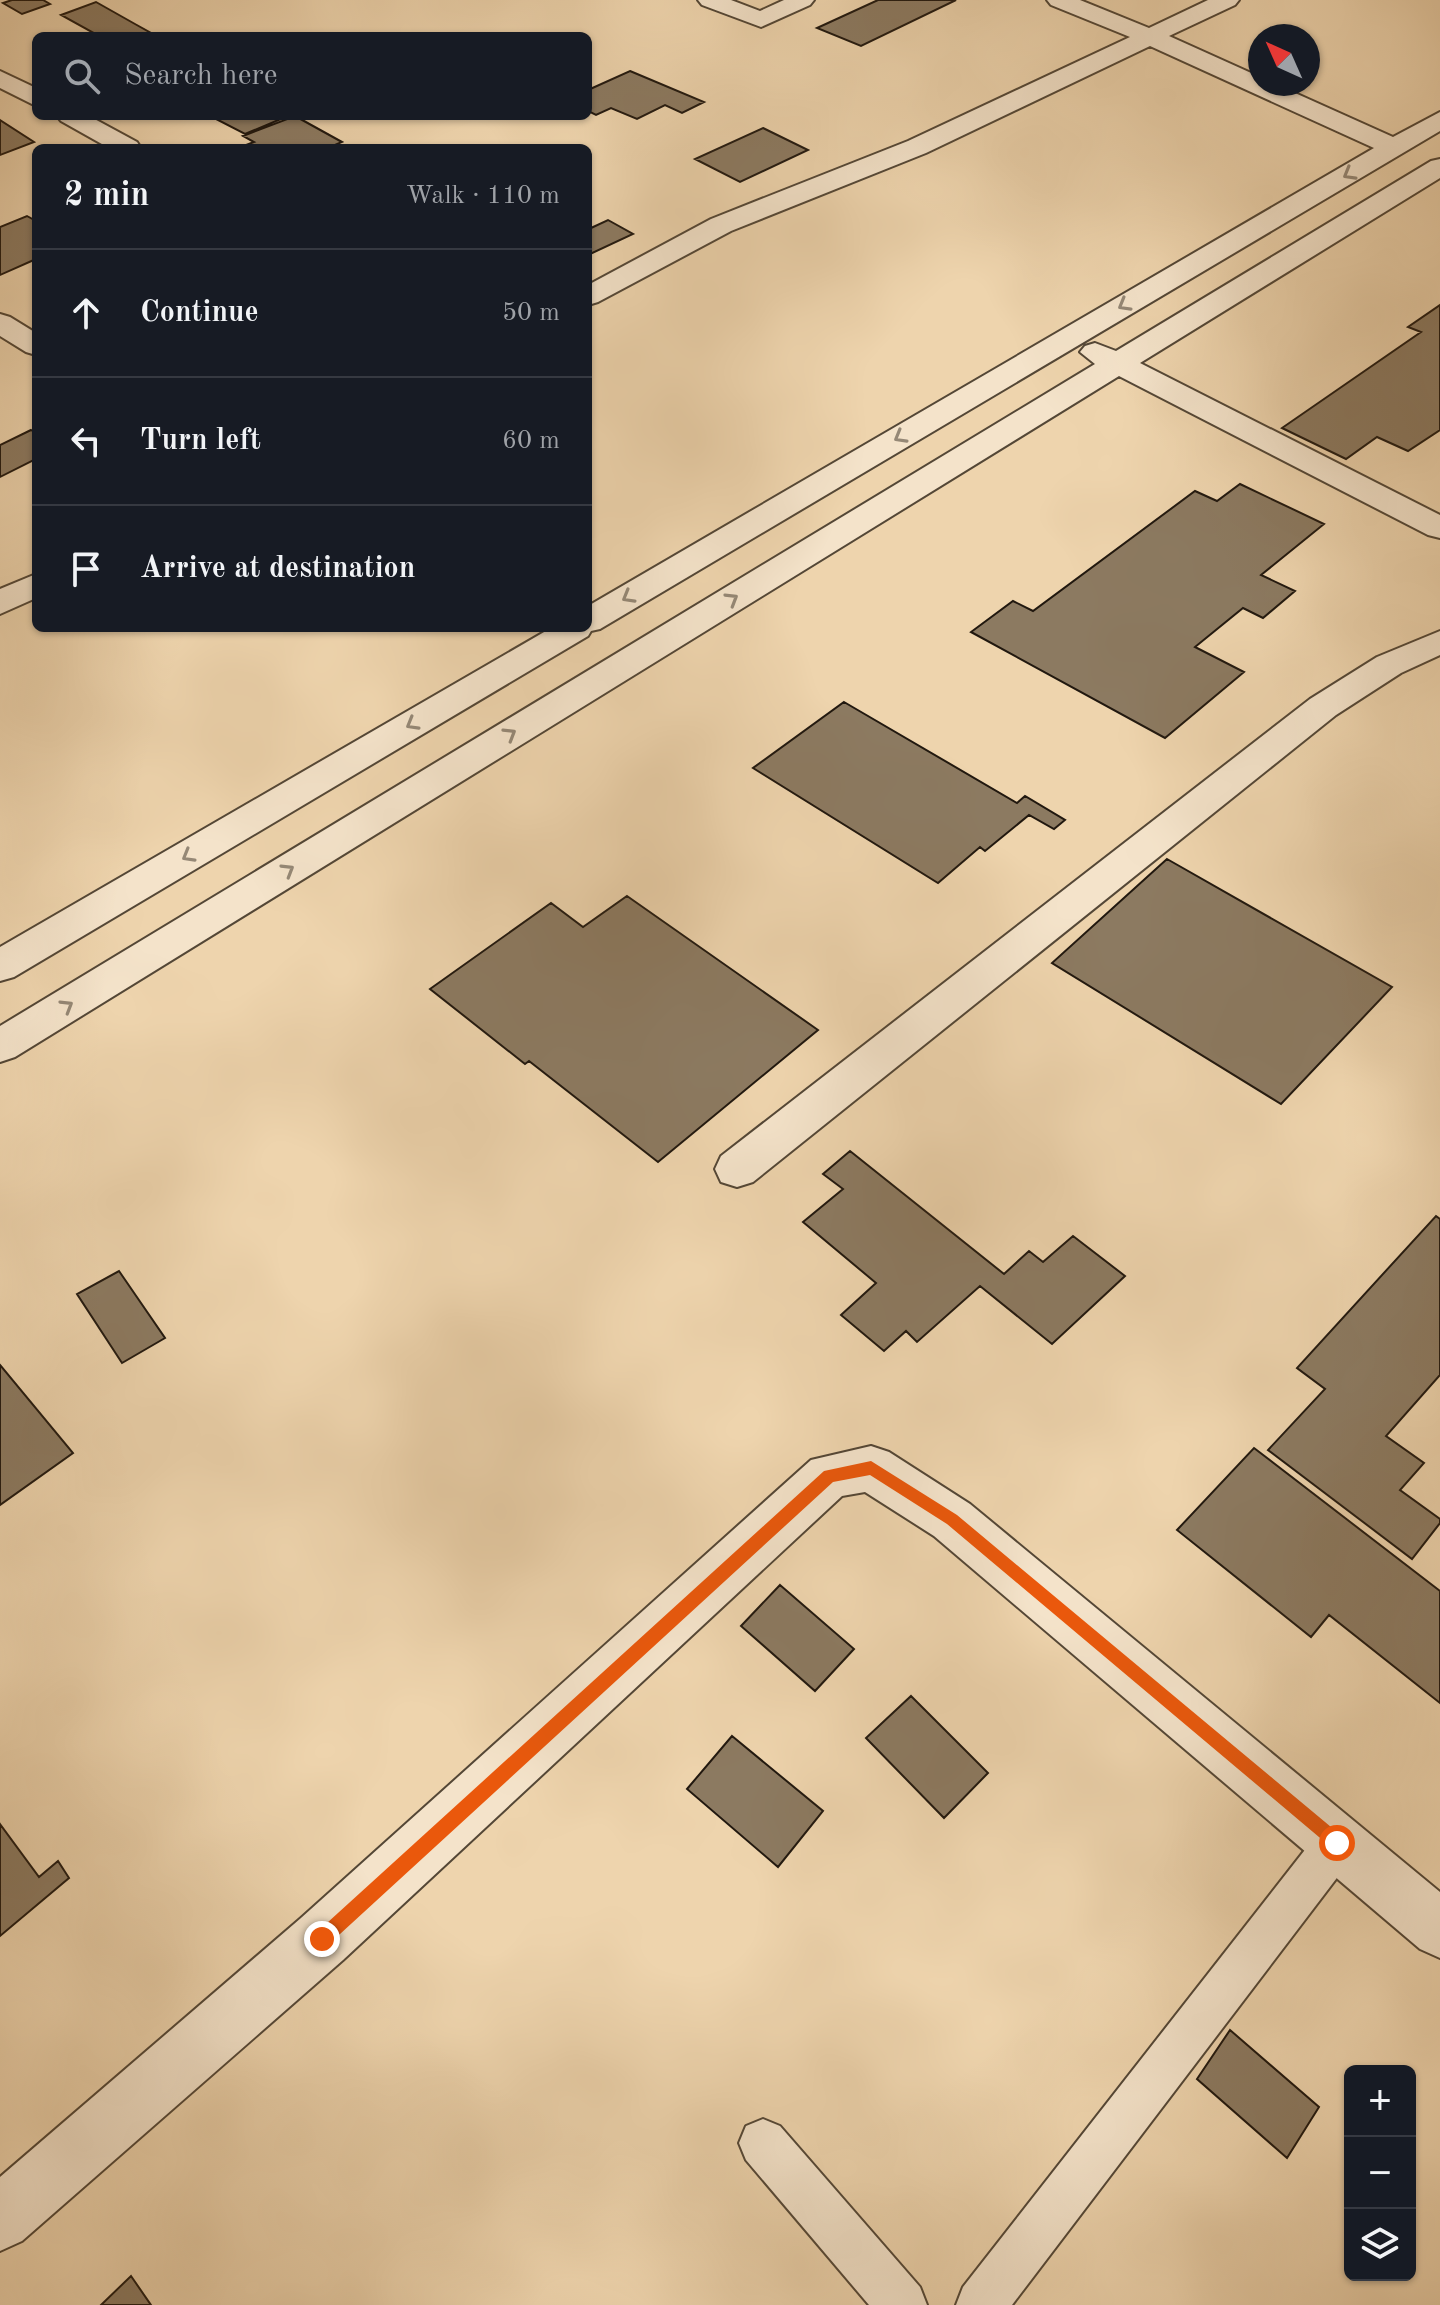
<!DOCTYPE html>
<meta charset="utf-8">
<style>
body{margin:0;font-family:"Old Standard TT",serif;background:#242831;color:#f1f3f6}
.controls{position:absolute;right:24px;bottom:24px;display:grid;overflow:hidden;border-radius:12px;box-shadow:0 2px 6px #0004}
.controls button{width:72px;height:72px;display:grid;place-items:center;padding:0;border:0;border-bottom:2px solid #363941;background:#171b24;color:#f1f3f6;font:40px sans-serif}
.compass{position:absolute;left:1248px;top:24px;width:72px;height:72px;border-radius:50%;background:#171b24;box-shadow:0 2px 6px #0004;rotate:315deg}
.stop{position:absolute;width:24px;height:24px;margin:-18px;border:6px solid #ea580c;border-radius:50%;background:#fff}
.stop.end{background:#ea580c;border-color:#fff;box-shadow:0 2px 8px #0008}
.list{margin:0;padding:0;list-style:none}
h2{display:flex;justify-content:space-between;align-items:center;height:104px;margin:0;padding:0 32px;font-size:34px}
h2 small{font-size:26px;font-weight:400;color:#9ea1a6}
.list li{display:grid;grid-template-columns:52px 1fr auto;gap:24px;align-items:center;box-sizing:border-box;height:128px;padding:0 32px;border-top:2px solid #363941}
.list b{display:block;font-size:30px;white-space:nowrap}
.list em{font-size:26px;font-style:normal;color:#9ea1a6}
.icon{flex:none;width:44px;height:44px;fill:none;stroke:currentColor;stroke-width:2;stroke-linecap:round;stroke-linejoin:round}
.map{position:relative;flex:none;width:1440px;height:2305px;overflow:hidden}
.search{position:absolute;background:#171b24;box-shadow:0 2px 6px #0004;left:32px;top:32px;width:560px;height:88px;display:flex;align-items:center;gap:20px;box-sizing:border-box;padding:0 28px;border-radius:12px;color:#9ea1a6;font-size:30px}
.panel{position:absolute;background:#171b24;box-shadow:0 2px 6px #0004;left:32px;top:144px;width:560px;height:488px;border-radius:12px}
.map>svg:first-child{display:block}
.building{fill:#8c7a61;stroke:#21180f;stroke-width:2}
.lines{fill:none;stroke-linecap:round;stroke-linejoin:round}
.lane-casing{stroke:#544736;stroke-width:4}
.street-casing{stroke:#544736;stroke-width:4}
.lane{fill:#f4e3ca;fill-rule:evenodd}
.street{fill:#f4e3ca;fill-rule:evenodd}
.oneway{stroke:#958876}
.route{fill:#ea580c}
</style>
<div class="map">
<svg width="1440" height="2305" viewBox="0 0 1440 2305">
<rect width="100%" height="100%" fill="#eed4ad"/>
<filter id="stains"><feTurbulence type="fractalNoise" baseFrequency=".0025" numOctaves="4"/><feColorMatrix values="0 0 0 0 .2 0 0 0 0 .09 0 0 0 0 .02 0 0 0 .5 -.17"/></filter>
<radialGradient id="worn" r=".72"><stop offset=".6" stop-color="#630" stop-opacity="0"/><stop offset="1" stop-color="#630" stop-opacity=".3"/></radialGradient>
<path class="building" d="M12 0H43L50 4 22 14 3 3Z
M878 0H956L861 46 817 28Z
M96 2 135 24 151 33 99 36 61 15Z
M630 71 704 102 682 113 665 105 637 119 611 108 596 115 588 111V90Z
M222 116H288L245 134 216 119Z
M295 116 342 142 328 148 241 147 254 142 243 136Z
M0 120 34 142 0 155Z
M763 128 808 150 740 182 695 159Z
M27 216 36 221V259L0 275V227Z
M608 220 633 234 588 255V226L591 228Z
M1440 305V430L1408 451 1377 437 1346 459 1282 428 1421 332 1408 327Z
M31 430 36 433V459L0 477V445Z
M1240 484 1324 524 1261 575 1295 591 1263 618 1243 608 1195 647 1244 672 1165 738 971 632 1013 601 1033 611 1195 491 1217 501Z
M844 702 1017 803 1025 796 1065 820 1054 829 1029 815 985 851 980 847 938 883 753 768Z
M1167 859 1392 987 1281 1104 1052 963Z
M627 896 818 1030 658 1162 529 1061 525 1064 430 989 551 903 583 927Z
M850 1151 1004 1274 1029 1251 1043 1262 1073 1236 1125 1276 1052 1344 980 1286 917 1342 906 1331 884 1351 841 1315 876 1283 803 1222 843 1189 823 1174Z
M1436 1216 1440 1219V1375L1386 1436 1424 1463 1400 1490 1440 1519V1523L1412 1559 1268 1450 1325 1389 1297 1368Z
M119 1271 165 1338 122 1363 77 1294Z
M0 1365 73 1453 0 1505Z
M1254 1448 1440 1591V1703L1329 1615 1311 1637 1177 1530Z
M780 1585 854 1649 815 1691 741 1626Z
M911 1696 988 1773 944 1818 866 1738Z
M732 1736 823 1811 778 1867 687 1789Z
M0 1824 39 1877 58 1861 69 1878 0 1936Z
M1230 2030 1319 2107 1287 2158 1197 2079Z
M131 2276 151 2305H101Z"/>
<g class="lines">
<g class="lane-casing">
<path id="lane" d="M1337 1821 1352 1828 1359 1843 1352 1858 1012 2305H956L963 2287 1322 1828Z
M763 2119 780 2126 920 2287 927 2305H869L746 2160 739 2143 746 2126Z"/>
</g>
<g class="street-casing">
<path id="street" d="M698 0H731L760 11 784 0H814L810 5 761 27 702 5Z
M1047 0H1080L1149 28 1208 0H1239L1235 5 1169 36 1260 77V84H1275L1393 137 1440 112V131L600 629 591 631 588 636 14 977 0 981V947L551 628H588V606L1374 148 1150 46 926 153 731 231 598 302 588 305V285L711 219 908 141 1130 37 1051 5Z
M0 71 36 88V106L0 88Z
M57 116H89L137 142 141 148H109L61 121Z
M1440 159V178L1140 363 1440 515V538L1428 535 1119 376 15 1057 0 1062V1026L1095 364 1080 352 1085 346 1095 343 1116 351 1431 161Z
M0 314 10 317 36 333V355L26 352 0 336Z
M36 574V598L0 614V589Z
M1440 631V655L1401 673 1336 715 753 1182 737 1187 721 1182 715 1169 721 1156 1310 699 1377 657Z
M871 1446 889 1452 970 1504 1440 1892V1958L1420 1949 934 1536 865 1492 842 1496 343 1960 22 2241 0 2251V2177L301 1918 811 1460Z"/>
</g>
<use href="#lane" class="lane"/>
<use href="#street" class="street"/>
</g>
<defs><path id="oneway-chevron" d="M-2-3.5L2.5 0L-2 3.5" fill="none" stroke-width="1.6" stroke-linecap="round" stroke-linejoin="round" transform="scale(2)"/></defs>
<g class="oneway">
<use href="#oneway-chevron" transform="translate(1349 174) rotate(150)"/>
<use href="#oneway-chevron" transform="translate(1124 305) rotate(150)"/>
<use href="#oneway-chevron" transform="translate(900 437) rotate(150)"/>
<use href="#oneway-chevron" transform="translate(628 597) rotate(150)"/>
<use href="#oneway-chevron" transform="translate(732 599) rotate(-31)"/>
<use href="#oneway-chevron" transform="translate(412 724) rotate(150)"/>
<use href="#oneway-chevron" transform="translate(510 734) rotate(-31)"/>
<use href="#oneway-chevron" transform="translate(188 856) rotate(150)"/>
<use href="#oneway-chevron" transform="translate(288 870) rotate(-31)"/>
<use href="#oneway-chevron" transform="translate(67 1006) rotate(-31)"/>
</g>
<path class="route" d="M871 1461 957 1515 1343 1837 1346 1843 1343 1848 1337 1851 1332 1848 947 1524 870 1475 833 1482 328 1945 322 1947 316 1945 313 1939 316 1933 824 1471Z"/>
<rect width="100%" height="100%" filter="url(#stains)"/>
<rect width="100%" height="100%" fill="url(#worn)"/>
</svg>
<div class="controls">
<button>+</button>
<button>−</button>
<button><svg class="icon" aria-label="layers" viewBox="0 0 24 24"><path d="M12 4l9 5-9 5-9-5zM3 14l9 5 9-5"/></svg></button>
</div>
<svg class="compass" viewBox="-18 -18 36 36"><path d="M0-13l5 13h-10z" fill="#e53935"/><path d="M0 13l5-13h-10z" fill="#9ea1a6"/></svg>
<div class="stop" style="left:1337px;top:1843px"></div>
<div class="stop end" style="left:322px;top:1939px"></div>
<div class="search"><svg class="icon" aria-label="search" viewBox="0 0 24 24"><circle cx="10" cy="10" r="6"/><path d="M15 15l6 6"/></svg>Search here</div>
<section class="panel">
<h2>2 min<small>Walk · 110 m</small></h2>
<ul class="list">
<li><svg class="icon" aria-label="ahead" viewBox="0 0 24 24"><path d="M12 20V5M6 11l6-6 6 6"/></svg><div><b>Continue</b></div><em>50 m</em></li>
<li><svg class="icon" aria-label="left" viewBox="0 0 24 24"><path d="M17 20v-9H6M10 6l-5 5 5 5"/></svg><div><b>Turn left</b></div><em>60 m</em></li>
<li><svg class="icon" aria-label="arrive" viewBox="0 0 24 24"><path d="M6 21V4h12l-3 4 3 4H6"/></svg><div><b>Arrive at destination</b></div></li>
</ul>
</section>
</div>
